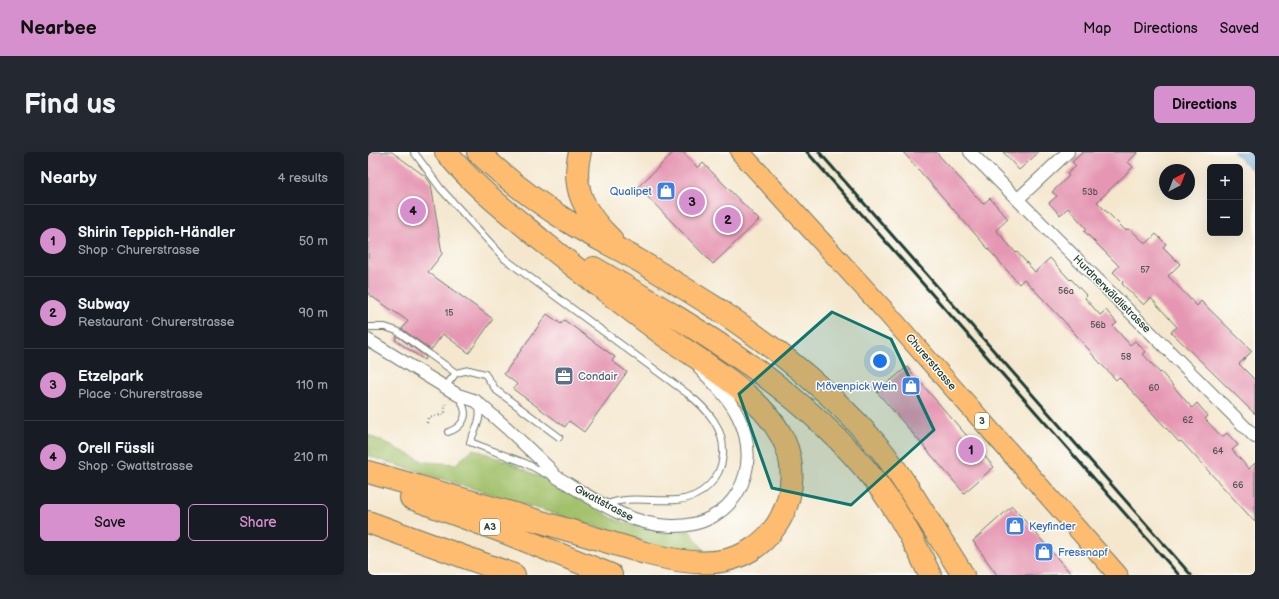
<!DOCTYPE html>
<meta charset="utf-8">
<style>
body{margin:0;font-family:"Balsamiq Sans",sans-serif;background:#242831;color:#f1f3f6}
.controls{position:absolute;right:12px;top:12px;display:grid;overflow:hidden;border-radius:6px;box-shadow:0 4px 16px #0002}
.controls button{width:36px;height:36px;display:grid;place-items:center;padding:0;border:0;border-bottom:1px solid #363941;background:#171b24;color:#f1f3f6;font:20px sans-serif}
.compass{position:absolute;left:791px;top:12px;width:36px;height:36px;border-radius:50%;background:#171b24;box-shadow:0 4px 16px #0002;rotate:42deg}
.you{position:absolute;left:512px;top:209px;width:14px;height:14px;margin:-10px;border:3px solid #fff;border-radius:50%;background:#1a73e8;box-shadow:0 0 0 6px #1a73e833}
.badge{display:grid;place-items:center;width:26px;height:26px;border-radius:50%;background:#d690ce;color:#111;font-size:13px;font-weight:700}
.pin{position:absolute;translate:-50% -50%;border:2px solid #fff;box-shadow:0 1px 4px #0006}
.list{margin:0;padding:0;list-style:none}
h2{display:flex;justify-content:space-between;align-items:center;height:52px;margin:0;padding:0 16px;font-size:17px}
h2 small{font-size:13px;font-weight:400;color:#9ea1a6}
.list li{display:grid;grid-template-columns:26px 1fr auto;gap:12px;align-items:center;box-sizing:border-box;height:72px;padding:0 16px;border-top:1px solid #363941}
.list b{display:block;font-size:15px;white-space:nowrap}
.list p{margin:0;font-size:13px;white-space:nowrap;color:#9ea1a6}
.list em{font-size:13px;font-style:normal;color:#9ea1a6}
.actions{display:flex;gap:8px;padding:12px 16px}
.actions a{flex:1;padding:9px 0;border:1px solid #d690ce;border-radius:6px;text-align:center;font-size:14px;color:#d690ce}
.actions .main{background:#d690ce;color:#111}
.map{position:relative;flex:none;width:887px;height:423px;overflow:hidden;border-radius:6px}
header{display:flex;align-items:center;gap:24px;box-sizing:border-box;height:56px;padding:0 20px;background:#d690ce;color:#111}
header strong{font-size:19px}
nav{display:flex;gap:22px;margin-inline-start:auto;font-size:14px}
.intro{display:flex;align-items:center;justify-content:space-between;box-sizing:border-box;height:96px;padding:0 24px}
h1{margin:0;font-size:28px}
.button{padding:10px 18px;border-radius:6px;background:#d690ce;color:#111;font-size:14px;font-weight:700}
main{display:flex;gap:24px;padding:0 24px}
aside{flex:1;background:#171b24;border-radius:6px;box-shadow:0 4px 16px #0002}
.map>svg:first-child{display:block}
.green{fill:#a0c069;stroke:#607e4e}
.water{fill:#63a7d8;stroke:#417286}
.building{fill:#e596b2}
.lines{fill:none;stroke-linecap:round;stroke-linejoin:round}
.service-casing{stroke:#6a786a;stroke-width:8}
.minor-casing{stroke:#6a786a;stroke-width:14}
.primary-casing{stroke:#6a786a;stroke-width:21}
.motorway-casing{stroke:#6a786a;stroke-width:24}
.path{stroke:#6a786a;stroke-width:2.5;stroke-dasharray:1 3;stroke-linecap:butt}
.service{stroke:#fff;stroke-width:6}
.minor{stroke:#fff;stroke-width:12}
.primary{stroke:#febc70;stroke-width:19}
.motorway{stroke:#febc70;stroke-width:22}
.rail{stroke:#1f3d34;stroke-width:3}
.marked{fill:#0f766e;fill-opacity:0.2;stroke:#0f766e;stroke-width:3;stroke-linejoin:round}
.labels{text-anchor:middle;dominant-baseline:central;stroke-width:3;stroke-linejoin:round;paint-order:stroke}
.number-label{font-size:9px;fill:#505354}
.shield{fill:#fdfcf7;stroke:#62766e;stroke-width:1}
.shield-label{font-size:10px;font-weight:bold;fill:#1f3d34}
.shop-label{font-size:11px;fill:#366cbe;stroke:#fdfcf7;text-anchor:end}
.street-label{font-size:11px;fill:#1f3d34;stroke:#fdfcf7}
.service-label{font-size:11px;fill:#4e5e75;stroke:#fdfcf7;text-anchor:start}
</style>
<header>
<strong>Nearbee</strong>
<nav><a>Map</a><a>Directions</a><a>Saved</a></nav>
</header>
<div class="intro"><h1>Find us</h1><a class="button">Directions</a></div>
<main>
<aside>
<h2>Nearby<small>4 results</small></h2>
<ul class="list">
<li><span class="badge">1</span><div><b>Shirin Teppich-Händler</b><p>Shop · Churerstrasse</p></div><em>50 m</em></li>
<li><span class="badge">2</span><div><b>Subway</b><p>Restaurant · Churerstrasse</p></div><em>90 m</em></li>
<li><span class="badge">3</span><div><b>Etzelpark</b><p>Place · Churerstrasse</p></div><em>110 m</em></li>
<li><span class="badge">4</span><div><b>Orell Füssli</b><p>Shop · Gwattstrasse</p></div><em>210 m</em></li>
</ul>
<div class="actions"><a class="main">Save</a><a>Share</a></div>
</aside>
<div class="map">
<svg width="887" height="423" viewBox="0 0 887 423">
<rect width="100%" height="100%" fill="#fdfcf7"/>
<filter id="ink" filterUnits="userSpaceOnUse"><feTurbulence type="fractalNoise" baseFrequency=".025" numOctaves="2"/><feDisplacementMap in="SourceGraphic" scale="8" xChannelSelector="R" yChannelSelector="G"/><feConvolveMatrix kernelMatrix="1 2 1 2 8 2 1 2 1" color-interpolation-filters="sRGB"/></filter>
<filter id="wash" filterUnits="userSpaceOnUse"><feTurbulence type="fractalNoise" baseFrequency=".012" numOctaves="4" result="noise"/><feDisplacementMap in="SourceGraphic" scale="16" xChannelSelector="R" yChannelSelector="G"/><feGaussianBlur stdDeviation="0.9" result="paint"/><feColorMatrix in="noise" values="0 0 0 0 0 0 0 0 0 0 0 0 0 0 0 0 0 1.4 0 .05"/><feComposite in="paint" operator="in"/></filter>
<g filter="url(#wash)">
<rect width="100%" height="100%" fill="#f4e7ce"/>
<path class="green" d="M0 283 57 310 88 312 105 297 141 310 180 329 246 367 288 381 322 379 337 400 294 395 0 304Z"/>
<path class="water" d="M865 0H887V21Z"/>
<g id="blocks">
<path class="building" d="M0 0H24L58 25 63 32 74 102 60 120 125 167 101 201 75 182 63 198 34 177 40 169 0 142Z
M306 0H315L330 16 335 11 391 68 345 112 270 35Z
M535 0H568L615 52 622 46 640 67 628 78 648 101 649 100 667 120 682 106 702 128 703 127 719 144 717 146 732 163 738 158 749 171 745 174 762 193 767 189 778 200 775 202 792 221 793 220 824 256 829 251 840 264 837 267 854 285 859 281 870 293 864 298 881 317 887 311V370L813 289 811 290 751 225 748 228 722 200H723L694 167 656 127 651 132Z
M635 0H671L651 18Z
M715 0H770L760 10 765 15 729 50 757 78 762 77 778 92 788 82 798 92 795 95 812 112 800 124 829 154 833 149 884 199 871 212 887 228V262L803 180 809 175 783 146 776 153 754 132 755 130 745 120 751 114 716 79 719 77 700 56 692 63 681 51 689 44 684 40 701 24 699 22 708 14 704 10Z
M179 162 193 172 196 168 247 205 244 209 259 220 216 280 201 269 197 275 145 237 149 232 136 222Z
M29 184 58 205 56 208 27 188Z
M539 215 626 315 596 341 509 240Z
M644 354 704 423H629L605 389Z"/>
</g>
</g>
<g filter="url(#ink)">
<use href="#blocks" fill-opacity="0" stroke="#6a786a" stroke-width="1"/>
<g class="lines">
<g class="service-casing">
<path id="service" d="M46 0 73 37 137 107 320 242C339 257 357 276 355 303 353 327 334 346 309 348 284 350 261 343 237 353
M0 175H17L29 179 88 221
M77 235 88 221 101 218 117 222 128 238 191 285
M110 253C115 265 107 278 102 290L157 311 176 321 184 323
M80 280C90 277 100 268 96 256 95 252 92 248 91 244"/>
</g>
<g class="minor-casing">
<path id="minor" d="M602 0 887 285
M650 47 700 0
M0 188 90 243 108 249 140 277 180 315 187 324C223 345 259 373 303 374 365 376 397 318 370 264 361 246 346 231 332 217"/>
</g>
<g class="primary-casing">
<path id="primary" d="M372 0 519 161 750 423"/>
</g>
<g class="motorway-casing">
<path id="motorway" d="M110 0C139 28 170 51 204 72 225 85 248 95 270 108 297 124 324 141 351 158 411 198 468 243 514 299 526 314 536 330 546 345 562 371 579 397 595 423
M212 0C202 36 218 63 243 87
M226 116C327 175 434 236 507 329 529 358 547 390 562 423
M0 320 150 363 277 401C312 410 351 418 383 398 421 374 435 322 413 283 390 241 336 212 297 184 255 153 214 121 173 88 140 60 105 34 78 0
M43 346 141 382 243 423
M0 370 146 423"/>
</g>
<path class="path" d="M59 271 60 266 77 262V252"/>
<use href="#service" class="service"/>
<use href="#minor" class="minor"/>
<use href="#primary" class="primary"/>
<use href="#motorway" class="motorway"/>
<path class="rail" d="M439 0 811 423
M451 0 823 423"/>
</g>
</g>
<path class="marked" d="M464 160 523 187 566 278 483 353 404 336 371 242Z"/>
<defs>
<g id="shop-square" transform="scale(1)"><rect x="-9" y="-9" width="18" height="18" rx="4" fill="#3f7fe0" stroke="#fdfcf7"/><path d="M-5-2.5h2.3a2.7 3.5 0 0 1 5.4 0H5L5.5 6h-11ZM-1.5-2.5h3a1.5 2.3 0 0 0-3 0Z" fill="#fff"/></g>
<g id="office-square" transform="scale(1)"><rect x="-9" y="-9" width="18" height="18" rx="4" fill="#5c6f8a" stroke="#fdfcf7"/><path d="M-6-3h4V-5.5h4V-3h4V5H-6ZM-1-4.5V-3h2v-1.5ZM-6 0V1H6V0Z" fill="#fff"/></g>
</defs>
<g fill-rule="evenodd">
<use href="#shop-square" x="298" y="39"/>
<use href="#office-square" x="196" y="224"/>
<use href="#shop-square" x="543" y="234"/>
<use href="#shop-square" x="647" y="374"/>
<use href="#shop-square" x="676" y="400"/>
</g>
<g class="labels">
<g class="number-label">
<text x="722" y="40">53b</text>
<text x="777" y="118">57</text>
<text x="698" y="139">56a</text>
<text x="81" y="161">15</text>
<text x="730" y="173">56b</text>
<text x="758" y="205">58</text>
<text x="786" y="236">60</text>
<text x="820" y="268">62</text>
<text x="850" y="299">64</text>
<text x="870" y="333">66</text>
</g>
<g class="shield">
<rect x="607" y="261" width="14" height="16" rx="3"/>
<rect x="112" y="367" width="20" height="16" rx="3"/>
</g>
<g class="shield-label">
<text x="614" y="269">3</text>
<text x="122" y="375">A3</text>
</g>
<g class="shop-label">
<text x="284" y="39">Qualipet</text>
<text x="529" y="234">Mövenpick Wein</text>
<text x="661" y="374" text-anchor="start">Keyfinder</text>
<text x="690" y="400" text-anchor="start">Fressnapf</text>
</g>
<g class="street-label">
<text transform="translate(744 142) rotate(45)">Hurdnerwäldlistrasse</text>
<text transform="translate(563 210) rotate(49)">Churerstrasse</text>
<text transform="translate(236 351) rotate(28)">Gwattstrasse</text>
</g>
<g class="service-label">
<text x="210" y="224">Condair</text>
</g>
</g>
</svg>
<div class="controls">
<button>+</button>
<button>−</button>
</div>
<svg class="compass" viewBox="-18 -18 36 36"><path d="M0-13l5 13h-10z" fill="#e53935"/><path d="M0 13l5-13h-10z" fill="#9ea1a6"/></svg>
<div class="you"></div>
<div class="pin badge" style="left:603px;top:298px">1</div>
<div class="pin badge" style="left:360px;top:68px">2</div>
<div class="pin badge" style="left:324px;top:50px">3</div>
<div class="pin badge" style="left:45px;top:59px">4</div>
</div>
</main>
